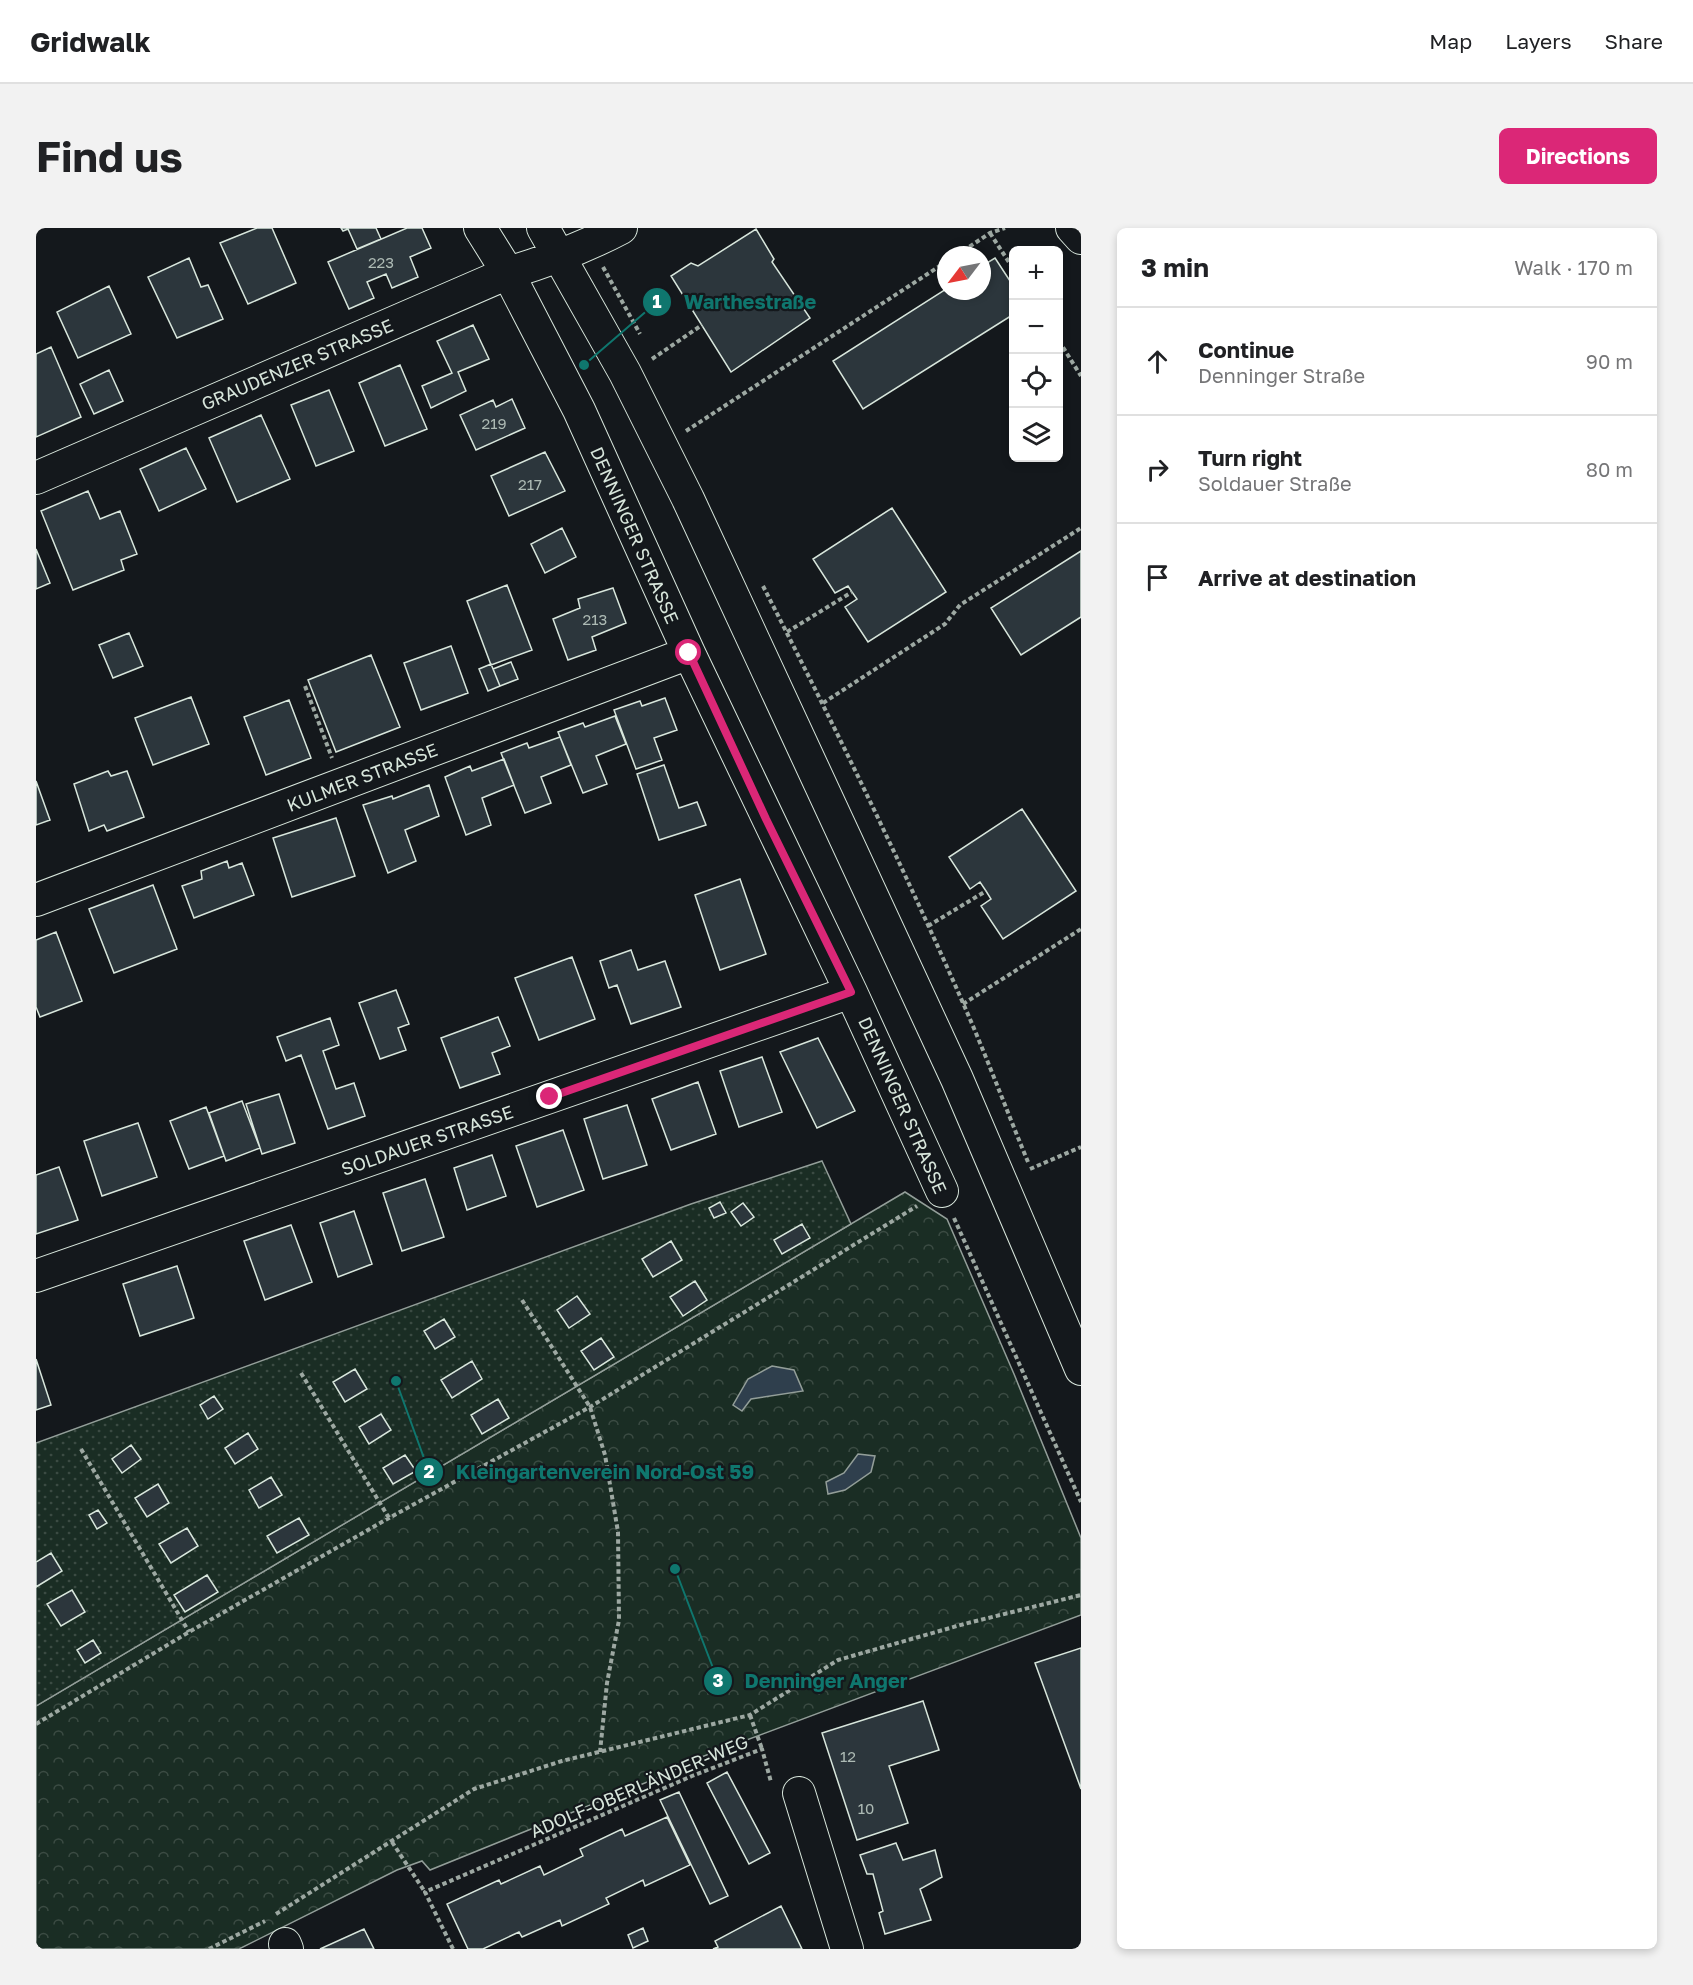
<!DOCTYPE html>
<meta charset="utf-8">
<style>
body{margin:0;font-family:"Golos Text",sans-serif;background:#f2f2f2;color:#202124}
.controls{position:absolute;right:18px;top:18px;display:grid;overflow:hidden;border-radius:9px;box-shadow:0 3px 9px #0003}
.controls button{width:54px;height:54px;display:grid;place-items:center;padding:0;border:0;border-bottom:2px solid #e0e0e0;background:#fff;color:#202124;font:30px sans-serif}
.compass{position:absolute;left:901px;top:18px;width:54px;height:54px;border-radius:50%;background:#fff;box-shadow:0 3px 9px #0003;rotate:238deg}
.stop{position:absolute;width:18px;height:18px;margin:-14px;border:4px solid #db2777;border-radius:50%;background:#fff}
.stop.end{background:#db2777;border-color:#fff;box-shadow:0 2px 6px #0008}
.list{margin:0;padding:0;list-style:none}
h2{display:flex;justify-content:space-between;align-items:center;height:78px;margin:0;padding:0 24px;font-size:26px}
h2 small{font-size:20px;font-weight:400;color:#757577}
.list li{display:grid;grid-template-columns:39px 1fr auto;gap:18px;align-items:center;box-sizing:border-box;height:108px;padding:0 24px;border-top:2px solid #e0e0e0}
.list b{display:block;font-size:22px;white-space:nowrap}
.list p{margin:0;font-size:20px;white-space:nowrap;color:#757577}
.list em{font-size:20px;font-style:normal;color:#757577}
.icon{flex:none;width:33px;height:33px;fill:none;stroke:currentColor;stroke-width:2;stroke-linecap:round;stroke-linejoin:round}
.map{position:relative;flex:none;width:1045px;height:1721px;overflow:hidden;border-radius:9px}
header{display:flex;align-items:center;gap:36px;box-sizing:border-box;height:84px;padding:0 30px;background:#fff;border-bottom:2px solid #e0e0e0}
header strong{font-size:28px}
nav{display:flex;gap:33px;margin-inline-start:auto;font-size:21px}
.intro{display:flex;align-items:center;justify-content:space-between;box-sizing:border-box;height:144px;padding:0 36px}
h1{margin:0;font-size:42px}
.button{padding:15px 27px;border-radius:9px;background:#db2777;color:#fff;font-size:21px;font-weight:700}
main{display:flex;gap:36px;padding:0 36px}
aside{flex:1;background:#fff;border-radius:9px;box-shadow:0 3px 9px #0003}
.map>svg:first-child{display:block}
.forest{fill:url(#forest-crowns);stroke:#939e99;stroke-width:1.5}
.garden{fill:url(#garden-dots);stroke:#939e99;stroke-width:1.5}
.water{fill:#2f3f4d;stroke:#939e99;stroke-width:1.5}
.building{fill:#2c363c;stroke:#d8e6dc;stroke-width:1.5}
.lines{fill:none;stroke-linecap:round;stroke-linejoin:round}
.minor-casing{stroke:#d8e6dc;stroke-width:34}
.path{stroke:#9da8a2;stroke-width:4;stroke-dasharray:4.5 3;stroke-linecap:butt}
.minor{stroke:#14181c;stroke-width:32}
.route{stroke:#db2777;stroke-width:8}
.labels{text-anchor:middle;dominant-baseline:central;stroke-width:4.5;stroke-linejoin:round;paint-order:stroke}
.number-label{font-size:15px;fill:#adbab4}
.street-label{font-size:18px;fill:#d8e6dc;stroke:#14181c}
.leader{fill:none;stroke:#0f766e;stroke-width:2}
.callout-dot{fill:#0f766e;stroke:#14181c;stroke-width:2}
.mark-label{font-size:18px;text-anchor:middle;font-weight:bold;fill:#fff}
.callout-label{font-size:20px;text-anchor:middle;font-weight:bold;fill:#0f766e;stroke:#14181c;stroke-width:4.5;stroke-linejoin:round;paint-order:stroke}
</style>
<header>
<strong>Gridwalk</strong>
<nav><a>Map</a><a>Layers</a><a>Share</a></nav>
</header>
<div class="intro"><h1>Find us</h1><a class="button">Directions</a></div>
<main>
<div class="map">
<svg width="1045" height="1721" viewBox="0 0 1045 1721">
<defs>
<pattern id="forest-crowns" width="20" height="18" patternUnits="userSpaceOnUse" patternTransform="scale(1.5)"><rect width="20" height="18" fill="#1a2d24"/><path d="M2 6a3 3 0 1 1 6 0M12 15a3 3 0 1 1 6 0" fill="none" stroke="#3b4b43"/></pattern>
<pattern id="garden-dots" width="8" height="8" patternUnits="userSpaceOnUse" patternTransform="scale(1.5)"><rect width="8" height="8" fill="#1a2d24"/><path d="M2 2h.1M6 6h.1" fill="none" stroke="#3b4b43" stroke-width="1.8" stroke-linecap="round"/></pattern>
</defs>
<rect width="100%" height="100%" fill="#14181c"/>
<path class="forest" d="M869 964 911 991 978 1146 1045 1310V1387L652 1534 631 1546 394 1642 386 1633 361 1642 203 1721H0V1478Z"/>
<path class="garden" d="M786 933 815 996 0 1478V1215L655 976Z"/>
<path class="water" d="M736 1138 758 1142 767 1163 715 1171 706 1183 697 1177 712 1151Z
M822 1226 839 1228 835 1244 809 1262 792 1266 790 1254 808 1245Z"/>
<path class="building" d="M221 0H236L260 55 212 76 184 15Z
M305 0H340L345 11 321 21 312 1 307 3Z
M371 0H386L395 20 374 29 382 49 356 60 350 46 331 54 338 70 313 81 292 34Z
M720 1 738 31 736 34 774 90 695 144 635 48 655 35 662 38Z
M153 30 165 59 172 57 187 91 141 110 112 49Z
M959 30 978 59V86L827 181 797 133 910 61V63H946V38Z
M73 58 95 106 42 130 21 84Z
M437 97 453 131 422 144 430 163 395 180 386 158 416 145 401 113Z
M15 119 45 189 0 209V126Z
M364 137 391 201 349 218 323 155Z
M73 142 87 173 58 186 44 156Z
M293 162 318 223 280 238 255 177Z
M476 171 489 200 440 222 424 187 457 172 460 179Z
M225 187 254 251 201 274 173 210Z
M150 220 170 261 123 283 104 241Z
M509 224 529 263 473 288 455 248Z
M52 263 64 291 84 283 101 326 85 332 88 342 37 362 5 283Z
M856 280 910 364 832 414 809 379 821 371 816 364 812 358 799 365 777 331Z
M526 300 540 329 509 345 495 316Z
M0 321 14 355 0 361Z
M1045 323V389L985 427 955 380Z
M471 357 496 422 455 437 431 373Z
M577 360 590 395 556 409 560 422 532 432 517 391 544 380 542 371Z
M93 405 107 438 77 450 63 417Z
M415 418 432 465 385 482 368 435Z
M335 427 364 499 300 524 272 452Z
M475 434 482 451 464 458 457 441Z
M455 436 464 458 452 463 443 441Z
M155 469 173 516 117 537 99 490Z
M629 470 641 502 618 510 626 532 600 541 578 482 604 473 606 478Z
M253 472 275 530 230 547 208 489Z
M579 488 590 516 560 528 571 556 547 565 522 504 547 495 549 499Z
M524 509 535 537 505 549 515 575 489 585 465 525 491 515 493 520Z
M468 531 478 557 446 570 455 597 430 607 409 549 434 538 436 543Z
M628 537 643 580 661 574 670 597 623 612 601 546Z
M72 543 75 548 91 543 108 589 71 603 68 597 53 603 38 556Z
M0 553 14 592 0 597Z
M393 557 403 588 369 602 380 633 352 645 327 577 356 568 357 571Z
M986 581 1040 663 967 711 945 678 955 671 950 663 944 654 934 661 913 629Z
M300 590 319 648 256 669 237 610Z
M191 633 193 640 206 635 218 667 158 690 146 658 166 651 165 643Z
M704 651 730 726 684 742 659 667Z
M117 657 141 721 78 745 53 681Z
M20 704 46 773 4 789 0 779V712Z
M595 722 602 742 629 733 645 779 595 796 581 757 573 760 564 733Z
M536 729 559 791 503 812 479 750Z
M360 762 373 796 362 800 370 822 344 831 323 775Z
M462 789 474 818 456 825 464 846 424 860 405 810Z
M294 790 303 817 287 823 300 861 318 855 329 888 292 901 265 827 250 833 241 809Z
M782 810 819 883 781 900 744 824Z
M726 829 746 884 703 899 684 843Z
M662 854 680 906 635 922 616 871Z
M243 866 259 915 226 926 210 876Z
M206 873 224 920 190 933 173 885Z
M591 877 611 937 567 951 548 891Z
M170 879 188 928 153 941 134 893Z
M102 895 121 949 66 968 48 913Z
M527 902 548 962 501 979 480 918Z
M456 927 470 968 431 982 418 940Z
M23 939 42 992 0 1006V947Z
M389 951 408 1009 366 1023 347 965Z
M684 974 690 985 678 990 673 980Z
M707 975 718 989 705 998 695 984Z
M318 983 336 1036 302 1049 284 995Z
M766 996 774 1010 746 1026 738 1012Z
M255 997 276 1054 229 1072 208 1013Z
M635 1013 646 1032 617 1049 606 1031Z
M141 1038 158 1090 104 1108 87 1056Z
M659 1053 671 1072 647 1088 634 1069Z
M541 1068 554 1086 533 1100 521 1082Z
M408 1091 419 1109 399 1121 388 1103Z
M565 1110 578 1129 558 1142 545 1123Z
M0 1131 15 1177 0 1182Z
M436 1133 446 1151 416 1170 405 1152Z
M319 1141 331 1161 309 1174 297 1154Z
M178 1168 187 1181 172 1191 164 1177Z
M462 1171 473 1190 446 1206 435 1187Z
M345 1186 355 1202 333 1216 323 1199Z
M212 1205 222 1221 199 1236 189 1220Z
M95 1217 105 1231 86 1245 76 1231Z
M369 1227 380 1243 357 1256 347 1240Z
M235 1249 246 1267 223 1280 213 1262Z
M122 1256 133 1275 111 1289 99 1270Z
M62 1282 71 1295 61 1301 53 1287Z
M263 1290 273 1307 241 1325 231 1308Z
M151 1300 162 1318 135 1335 123 1316Z
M15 1325 26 1343 0 1359V1334Z
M171 1347 182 1364 149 1384 138 1367Z
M36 1362 49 1384 25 1398 11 1376Z
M57 1412 65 1425 49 1435 41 1422Z
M1045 1420V1561L999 1435Z
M887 1473 903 1522 853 1538 872 1595 821 1612 786 1505Z
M691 1544 734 1625 713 1636 671 1555Z
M643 1564 692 1668 674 1676 624 1572Z
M631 1589 654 1637 609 1658 607 1652 570 1670 573 1676 526 1698 524 1692 486 1709 483 1704 447 1721H432L411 1676 463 1652 465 1656 504 1638 508 1647 547 1628 544 1621 586 1601 589 1608Z
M860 1615 867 1632 899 1622 906 1649 884 1661 895 1692 849 1706 843 1685 847 1683 837 1646H831L824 1627Z
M745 1678 766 1721H677L682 1719 679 1713Z
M607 1700 612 1713 597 1720 592 1707Z
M328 1701 338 1721H284Z"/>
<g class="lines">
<g class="minor-casing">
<path id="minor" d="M444 0 472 45 543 182 653 425 815 764 906 963
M507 0 589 145 652 271 921 851 1045 1141
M1036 0 1045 10
M0 250 472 45C512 33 549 19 585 0
M0 672 653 425
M0 1048 815 764
M763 1565 811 1721
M249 1716 251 1721"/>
</g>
<path class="path" d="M954 5 978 42
M921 27 954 5 969 0
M567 39 604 106
M1023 113 1045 148
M616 131 666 97
M650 203 910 34
M727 358C797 495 865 634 927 775 950 827 970 881 992 934
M751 404 816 364
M269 458 296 530
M787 475 909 396 924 377 1045 300
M892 698 950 663
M927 776 1045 701
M994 941 1045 919
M918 990 1045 1274
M486 1072 554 1179 569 1227 582 1304 583 1392 571 1455 564 1524
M265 1145 353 1290
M45 1221 153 1404
M714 1487 726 1521
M0 1496 153 1404 353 1290 554 1179 881 978
M356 1614 389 1664
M240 1686 438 1561 526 1533 714 1487 802 1432 928 1396 1045 1367
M173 1721 229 1693
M417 1721 389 1664 656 1548 726 1521 735 1554"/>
<use href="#minor" class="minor"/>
</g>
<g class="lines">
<path class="route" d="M514 869 815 764 730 591 653 425"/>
</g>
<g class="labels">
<g class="number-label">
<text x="345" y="34">223</text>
<text x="458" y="195">219</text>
<text x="494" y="256">217</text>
<text x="559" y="391">213</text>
<text x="812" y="1528">12</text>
<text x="830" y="1580">10</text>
</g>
<g class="street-label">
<text transform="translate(261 136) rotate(-23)">GRAUDENZER STRASSE</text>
<text transform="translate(599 307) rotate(66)">DENNINGER STRASSE</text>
<text transform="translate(326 549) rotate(-21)">KULMER STRASSE</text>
<text transform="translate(867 877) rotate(66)">DENNINGER STRASSE</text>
<text transform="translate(391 912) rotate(-19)">SOLDAUER STRASSE</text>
<text transform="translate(603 1558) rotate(-23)">ADOLF-OBERLÄNDER-WEG</text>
</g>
</g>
<path class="leader" d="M548 137L621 74M360 1153L393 1244M639 1341L682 1453"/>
<g class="callout-dot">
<circle cx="548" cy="137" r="6"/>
<circle cx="360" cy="1153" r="6"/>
<circle cx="639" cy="1341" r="6"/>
<circle cx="621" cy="74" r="15"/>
<circle cx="393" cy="1244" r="15"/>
<circle cx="682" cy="1453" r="15"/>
</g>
<g class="mark-label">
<text x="621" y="80">1</text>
<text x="393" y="1250">2</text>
<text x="682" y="1459">3</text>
</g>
<g class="callout-label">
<text x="714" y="81">Warthestraße</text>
<text x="569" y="1251">Kleingartenverein Nord-Ost 59</text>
<text x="790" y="1460">Denninger Anger</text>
</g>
</svg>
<div class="controls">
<button>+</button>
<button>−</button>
<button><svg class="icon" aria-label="locate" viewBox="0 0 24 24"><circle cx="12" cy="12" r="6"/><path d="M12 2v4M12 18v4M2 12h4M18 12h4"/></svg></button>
<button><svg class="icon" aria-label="layers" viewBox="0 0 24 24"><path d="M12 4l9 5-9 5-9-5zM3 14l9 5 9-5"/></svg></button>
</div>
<svg class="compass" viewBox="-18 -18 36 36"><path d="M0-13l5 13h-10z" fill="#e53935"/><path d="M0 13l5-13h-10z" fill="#757577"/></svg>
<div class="stop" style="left:653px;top:425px"></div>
<div class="stop end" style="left:514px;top:869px"></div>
</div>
<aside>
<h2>3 min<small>Walk · 170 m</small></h2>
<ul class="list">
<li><svg class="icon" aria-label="ahead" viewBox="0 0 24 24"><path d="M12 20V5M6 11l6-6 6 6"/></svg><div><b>Continue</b><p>Denninger Straße</p></div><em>90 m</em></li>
<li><svg class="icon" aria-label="right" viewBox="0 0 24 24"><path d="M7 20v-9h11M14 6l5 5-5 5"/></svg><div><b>Turn right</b><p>Soldauer Straße</p></div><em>80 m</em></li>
<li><svg class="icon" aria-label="arrive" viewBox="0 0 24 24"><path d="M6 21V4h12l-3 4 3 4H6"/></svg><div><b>Arrive at destination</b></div></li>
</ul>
</aside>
</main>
